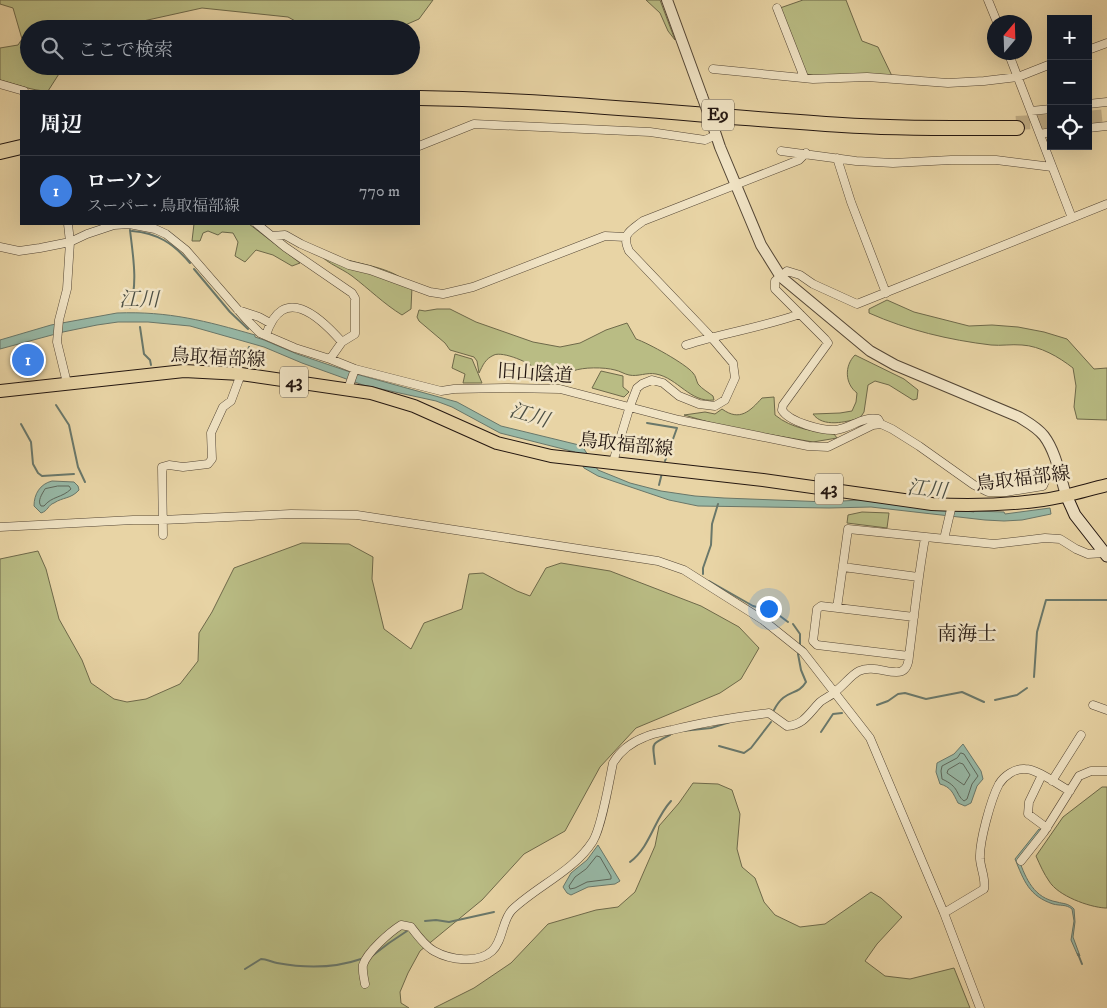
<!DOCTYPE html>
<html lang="ja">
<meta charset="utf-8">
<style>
body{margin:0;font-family:"IM FELL DW Pica","Noto Serif JP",serif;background:#242831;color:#f1f3f6}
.controls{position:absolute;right:15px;top:15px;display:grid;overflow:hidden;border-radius:0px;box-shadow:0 5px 20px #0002}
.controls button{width:45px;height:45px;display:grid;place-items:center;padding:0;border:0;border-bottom:1px solid #363941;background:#171b24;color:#f1f3f6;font:25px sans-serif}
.compass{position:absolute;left:987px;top:15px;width:45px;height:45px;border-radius:50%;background:#171b24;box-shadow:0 5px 20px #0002;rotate:19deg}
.you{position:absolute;left:768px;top:608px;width:18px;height:18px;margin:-12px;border:4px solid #fff;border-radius:50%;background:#1a73e8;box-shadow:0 0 0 8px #1a73e833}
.badge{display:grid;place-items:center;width:32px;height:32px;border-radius:50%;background:#0b8043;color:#fff;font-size:16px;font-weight:700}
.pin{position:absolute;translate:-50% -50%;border:2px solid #fff;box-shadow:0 1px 5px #0006}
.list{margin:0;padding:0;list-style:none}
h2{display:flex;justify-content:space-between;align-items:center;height:65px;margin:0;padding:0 20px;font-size:21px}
h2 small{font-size:16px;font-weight:400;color:#9ea1a6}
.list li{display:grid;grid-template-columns:32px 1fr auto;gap:15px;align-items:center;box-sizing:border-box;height:70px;padding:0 20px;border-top:1px solid #363941}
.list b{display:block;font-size:19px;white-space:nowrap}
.list p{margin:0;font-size:16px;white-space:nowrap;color:#9ea1a6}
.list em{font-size:16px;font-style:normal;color:#9ea1a6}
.icon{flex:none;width:28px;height:28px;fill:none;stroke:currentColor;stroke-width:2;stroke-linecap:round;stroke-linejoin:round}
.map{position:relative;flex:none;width:1107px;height:1008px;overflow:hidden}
.search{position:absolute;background:#171b24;box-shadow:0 5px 20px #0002;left:20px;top:20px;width:400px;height:55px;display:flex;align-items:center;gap:12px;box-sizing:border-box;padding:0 18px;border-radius:28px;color:#9ea1a6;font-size:19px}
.panel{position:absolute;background:#171b24;box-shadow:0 5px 20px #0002;left:20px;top:90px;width:400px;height:135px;border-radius:0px}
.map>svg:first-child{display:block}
.green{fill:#b9bc84;stroke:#6e694a}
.water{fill:#97b8a6;stroke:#69776a}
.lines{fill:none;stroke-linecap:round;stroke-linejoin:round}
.shore{stroke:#5d675b;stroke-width:1}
.stream{stroke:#69776a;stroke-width:2}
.motorway-tunnel{stroke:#c1ae87;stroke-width:14;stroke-dasharray:14 7;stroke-linecap:butt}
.minor-casing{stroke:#544635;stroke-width:9}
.tertiary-casing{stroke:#544635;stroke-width:12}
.secondary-casing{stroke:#231610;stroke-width:13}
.primary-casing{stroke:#231610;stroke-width:14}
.motorway-casing{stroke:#231610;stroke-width:16}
.minor{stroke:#f0e3c4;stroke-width:8}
.tertiary{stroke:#f0e3c4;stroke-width:10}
.secondary{stroke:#f0e3c4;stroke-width:11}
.primary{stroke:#e8d4a5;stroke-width:12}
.motorway{stroke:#e8d4a5;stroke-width:14}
.tertiary-bridge-casing{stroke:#544635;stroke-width:12;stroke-linecap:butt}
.tertiary-bridge{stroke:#f0e3c4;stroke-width:10}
.labels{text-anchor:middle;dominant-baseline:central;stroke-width:5;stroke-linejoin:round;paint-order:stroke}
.shield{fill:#f0e3c4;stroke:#605446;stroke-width:1}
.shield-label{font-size:18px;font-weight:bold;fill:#231610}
.street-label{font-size:19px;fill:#231610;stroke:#f0e3c4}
.water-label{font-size:20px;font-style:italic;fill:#4c4f44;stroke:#f0e3c4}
.neighbourhood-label{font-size:20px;fill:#231610;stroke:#f0e3c4}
</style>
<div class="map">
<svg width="1107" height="1008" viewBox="0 0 1107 1008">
<rect width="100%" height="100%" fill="#e8d4a5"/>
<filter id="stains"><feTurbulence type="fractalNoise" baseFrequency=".004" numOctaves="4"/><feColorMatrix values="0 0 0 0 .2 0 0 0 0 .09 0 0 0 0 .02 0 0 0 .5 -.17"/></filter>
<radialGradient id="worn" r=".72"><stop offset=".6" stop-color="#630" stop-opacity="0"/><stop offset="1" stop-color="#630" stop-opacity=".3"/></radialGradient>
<path class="green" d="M0 0H433L419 19 396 29H310L288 17 202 8 107 29H29V66H64L48 91C32 91 16 84 0 80V48L18 45 22 39 13 8 0 4Z
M646 0H660L675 40 668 31 660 13Z
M803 0H846L862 41 878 47 892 76 811 77 805 74 780 8Z
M194 224H249L300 263 292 266 273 255 256 250 245 262 235 256 238 242 233 233 222 232 218 235 208 231 203 233 200 241H192Z
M315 248C325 251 334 256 344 259 368 266 393 268 412 286L411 309 402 315C384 304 369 289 352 276 340 267 322 262 315 248Z
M887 300 914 312 969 326 992 325 1018 327 1044 332 1067 339 1094 369 1107 368V420L1077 419 1074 407 1076 386 1073 368C1059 357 1040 346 1022 345 1011 344 1001 346 991 345 949 340 907 330 869 313V309Z
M437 309H450L476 322 533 342 560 347 580 343 606 330 627 323 636 339C648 343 686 364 693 373 696 376 696 380 698 384 702 389 708 392 713 396L714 400C690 403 678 378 656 374 647 372 638 377 629 375 624 374 620 371 615 370 604 367 583 367 573 371 568 374 566 379 564 383L540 377C540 377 538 370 537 370 531 363 503 351 494 355 485 359 483 365 479 373L477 361 474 357 450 350 445 343 419 321 417 317 419 310 425 311Z
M455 354 472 359 482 383H463L465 374 452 368Z
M855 355 904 379 918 390 917 399 913 400 889 385 875 381 868 385 864 412 860 418C846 422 823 428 813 414L840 413 852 411 856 402 857 393C845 384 844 366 855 355Z
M601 371 623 376V387L629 392 624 397 592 388Z
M774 397 775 415C792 429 813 431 834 434L837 438 813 442 726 427 684 415 705 412 715 414 722 409C740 422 750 411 762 398Z
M862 512 889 513 887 528 847 523 848 515Z
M302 543 349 544 373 557 372 579 384 629 411 649 424 623 462 609 469 574 483 573 517 591 530 596 546 568 561 563 610 571 701 606 739 627 759 648 741 679 720 693 636 728 600 767 565 831 524 854 482 900 420 951 408 973 400 992 401 1003 409 1008H0V559L38 551 46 569 59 619 82 660 91 683 114 699 127 702 146 699 180 684 198 661 199 633 212 612 234 568Z
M693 783 718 784 732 790 740 814 737 849 742 867 755 878 764 902 775 915 800 927 825 924 871 892 881 898 902 917 877 944 865 961 885 976 910 979 954 968 970 1008H434L474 988 511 963 548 924 596 910 618 907 635 892 655 846 659 826 679 803Z
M1102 787H1107V908H1105C1089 907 1058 896 1049 881 1044 874 1040 865 1036 856L1063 817Z"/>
<path class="water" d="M117 313C169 311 206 321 255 335V337L264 340 297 354 356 374 457 402 501 426 579 445 584 449 598 470 630 483 661 491 695 496 724 498 827 502 874 499 974 512V511L1004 512 1005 514 1050 508 1051 514 1022 520 1004 521 985 520 871 507 829 508 698 506 669 500 598 476 584 468 575 452 500 433 452 407 436 401 363 385 302 363 264 347 190 326 148 322H118L97 325 63 332 0 349V340L51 325Z
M52 481 74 482 78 486 79 490C71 499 63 497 54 503 48 505 48 511 41 513L34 506C34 494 40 484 52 481Z
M963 744 981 771 983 779 977 786 971 803 965 806 958 803C953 793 951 787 940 784L936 772 937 763 954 754Z
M1039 829 1042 830 1019 860C1026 879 1034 898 1057 902 1064 904 1068 903 1074 909L1075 922 1073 937 1080 956H1078L1071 940 1074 921 1072 909C1066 904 1060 906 1053 904 1029 896 1024 881 1015 859Z
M598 845 620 881 615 884 588 887 571 895 567 893 563 887 571 873 587 860Z"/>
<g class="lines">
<path class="shore" d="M58 486H69L71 489C62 498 52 496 44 506H41C37 501 42 494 45 489Z
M961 753 964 754 978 776 972 784 967 799 964 801C955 794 960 787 942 779L941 771 942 766 957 758Z
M960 763 963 764 970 775 964 785 947 773 948 770Z
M597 856 600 857 611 876V879L587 882 575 888 570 889 569 886 575 877 586 869Z"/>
<path class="stream" d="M132 231C157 233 173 243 190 263
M194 269 230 312 248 329
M130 308C138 283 133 256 130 230
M140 327 144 354 150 360 151 365
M242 366 249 347
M56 405 69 425 78 467 85 482
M647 423 677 428 665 461
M21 424 31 442 33 464 38 473 42 476 74 474
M659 485 662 473
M703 574V568L711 545 712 524 718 504
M709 581 753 606 765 609 770 614 780 616 788 622
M793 624 800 634V645L804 648
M1034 677 1037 632 1046 600H1107
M995 700 1017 695 1027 688
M877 705 888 701 898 694 905 693 926 699 962 692 984 702
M774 710C785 688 797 697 806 682L801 670 798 654
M682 731 711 728 730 722
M821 732 833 714 842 713
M719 746 744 753 751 748 771 722
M655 764C653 743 649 745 670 735
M630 862C651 846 654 819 671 801
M425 921 436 920 449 922 494 912
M1078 954 1082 964
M372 956 389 943 407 931
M245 969 261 959C267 959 271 962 277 963 304 968 335 968 361 959"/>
<path class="motorway-tunnel" d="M1088 118 1107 116
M1016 123 1051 121"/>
<g class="minor-casing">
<path id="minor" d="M988 0 997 22
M777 8 804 77
M1088 50 1107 43
M1008 52 1072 218
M713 69 813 79 867 77 948 83 984 81 1018 77 1051 64
M0 84 24 91
M1088 104 1107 102
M1031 111 1051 109
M1088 128 1107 126
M1040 134 1051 132
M419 146 474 124 650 132 705 140 716 135
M781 151 856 161 893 163 951 160H996L1052 167
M837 158 851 202 886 293
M257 224 285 247 352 293 355 298V334L342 342 330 359
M272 236 285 235 301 244 349 265 370 270 430 292 443 294 473 287 605 236 625 237
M0 247 19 251 40 248 70 242 87 234 114 225 129 224 155 229 166 234 186 250 246 319 260 333 295 348 330 359 355 369 441 391 454 389 505 388 560 389 679 420 808 446 828 447 873 425 881 424 892 429 919 446 974 485 988 492H1006L1043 486 1049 472 1058 469
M238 310 259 317 270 323
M266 335C283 283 319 316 342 342
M686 345C723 333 763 327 800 314
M67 383 57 342 59 320 67 289 70 242 68 224
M348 389 355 369
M881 424 878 419C863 416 851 428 836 430 822 431 789 422 782 410L783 405 828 343 825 339 775 289V281L787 271 800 275 813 284 857 304 1107 204
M613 462 630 406 637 388 642 384 652 380 663 383 679 396 699 404 715 406 725 400 735 378 733 363 711 337 629 251C621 234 630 231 643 221L799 160 806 153
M0 527 133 520H162L291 514 357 515 658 561 684 570 763 620 803 652 870 738 944 913 980 1008
M163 535 162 467 169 465 183 467 208 464 212 459 211 433 223 407 231 401 241 374
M944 539 952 505
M843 567 918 577
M837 608 848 529 994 544 1045 538 1060 539 1076 549 1088 554 1105 553
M914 617 821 606 817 609 813 641 817 645 909 656C914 617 918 577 925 538
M1093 705 1107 710
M1042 775 1029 802 1028 814 1047 828
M1052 781 1081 735
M1021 861 1044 832 1079 776 1091 771H1107
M944 913 984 889C986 879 981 870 980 859 979 842 991 799 999 784 1004 776 1015 768 1025 769 1038 769 1058 785 1070 791
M365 984C364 978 362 971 363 965 367 952 390 932 401 925L411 927C417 935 425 946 434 951 450 960 478 964 492 951 503 941 502 920 512 910 537 886 574 871 593 841 602 826 609 782 613 763 620 751 632 742 645 737 654 733 663 732 672 730 704 722 736 717 769 713L787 726C804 725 809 713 820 702 825 698 831 696 836 691 844 685 851 675 859 671 879 661 907 688 909 656"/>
</g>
<g class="tertiary-casing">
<path id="tertiary" d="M667 0 702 96
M712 123 720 147 761 245 781 277 870 351 895 365 1019 417C1027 422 1037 427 1044 436 1056 452 1060 476 1066 495"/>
</g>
<g class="secondary-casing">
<path id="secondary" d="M1066 495 1075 515 1107 556"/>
</g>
<g class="primary-casing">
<path id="primary" d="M0 391 184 371 241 374 371 393 414 406 497 443 551 456 763 480 932 504C969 506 1007 505 1043 500 1065 497 1086 490 1107 485"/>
</g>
<g class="motorway-casing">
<path id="motorway" d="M419 98C560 100 701 116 842 125 900 129 958 128 1017 128
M0 152 21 147"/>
</g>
<use href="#minor" class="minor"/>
<use href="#tertiary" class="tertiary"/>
<use href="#secondary" class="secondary"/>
<use href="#primary" class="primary"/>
<use href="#motorway" class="motorway"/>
<g class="tertiary-bridge-casing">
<path id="tertiary-bridge" d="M702 96 712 123"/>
</g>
<use href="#tertiary-bridge" class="tertiary-bridge"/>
</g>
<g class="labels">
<g class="shield">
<rect x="702" y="99.5" width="32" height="31" rx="4"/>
<rect x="280" y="366.5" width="28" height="31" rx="4"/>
<rect x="815" y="473.5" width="28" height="31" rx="4"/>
</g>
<g class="shield-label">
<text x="718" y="115">E9</text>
<text x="294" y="382">43</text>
<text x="829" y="489">43</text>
</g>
<g class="street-label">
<text transform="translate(218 358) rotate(3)">鳥取福部線</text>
<text transform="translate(535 374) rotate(4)">旧山陰道</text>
<text transform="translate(626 445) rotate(6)">鳥取福部線</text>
<text transform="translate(1023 479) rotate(-7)">鳥取福部線</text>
</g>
<g class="water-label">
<text x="139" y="300">江川</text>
<text transform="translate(529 416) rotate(17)">江川</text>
<text transform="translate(927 490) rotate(6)">江川</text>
</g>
<g class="neighbourhood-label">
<text x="967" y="634">南海士</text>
</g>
</g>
<rect width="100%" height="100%" filter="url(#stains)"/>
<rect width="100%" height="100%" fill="url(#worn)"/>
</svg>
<div class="controls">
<button>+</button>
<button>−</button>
<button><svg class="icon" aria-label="locate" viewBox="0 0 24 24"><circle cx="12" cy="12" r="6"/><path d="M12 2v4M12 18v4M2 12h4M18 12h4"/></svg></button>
</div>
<svg class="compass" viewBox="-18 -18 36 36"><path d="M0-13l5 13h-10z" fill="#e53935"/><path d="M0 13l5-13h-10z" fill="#9ea1a6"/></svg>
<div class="you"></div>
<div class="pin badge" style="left:28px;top:360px;background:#3f7fe0">1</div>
<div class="search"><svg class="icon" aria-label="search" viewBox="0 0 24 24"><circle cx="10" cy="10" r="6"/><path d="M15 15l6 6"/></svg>ここで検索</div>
<section class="panel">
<h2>周辺<small></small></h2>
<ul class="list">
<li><span class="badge" style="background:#3f7fe0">1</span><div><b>ローソン</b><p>スーパー · 鳥取福部線</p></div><em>770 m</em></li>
</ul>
</section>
</div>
